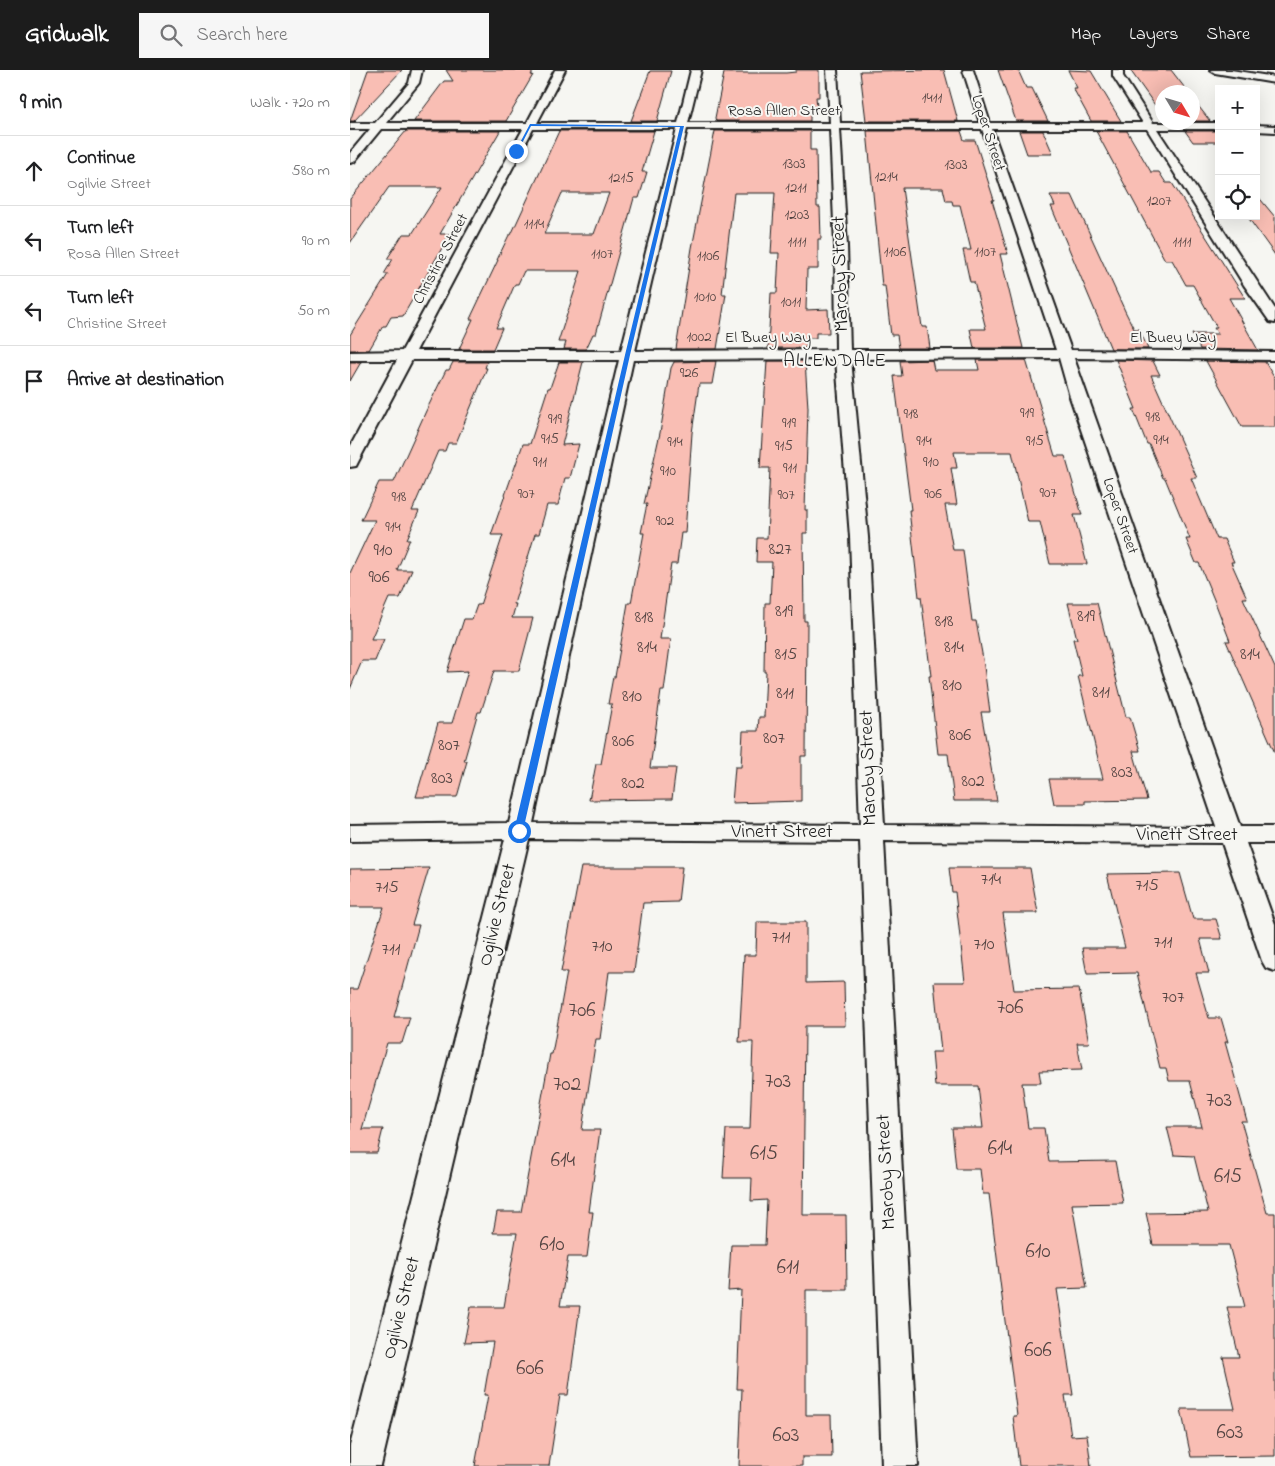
<!DOCTYPE html>
<meta charset="utf-8">
<style>
body{margin:0;font-family:"Indie Flower",sans-serif;background:#f6f6f6;color:#202124}
.controls{position:absolute;right:15px;top:15px;display:grid;overflow:hidden;border-radius:0px;box-shadow:0 5px 20px #0002}
.controls button{width:45px;height:45px;display:grid;place-items:center;padding:0;border:0;border-bottom:1px solid #e0e0e0;background:#fff;color:#202124;font:25px sans-serif}
.compass{position:absolute;left:805px;top:15px;width:45px;height:45px;border-radius:50%;background:#fff;box-shadow:0 5px 20px #0002;rotate:128deg}
.stop{position:absolute;width:15px;height:15px;margin:-11px;border:4px solid #1a73e8;border-radius:50%;background:#fff}
.stop.end{background:#1a73e8;border-color:#fff;box-shadow:0 1px 5px #0008}
.list{margin:0;padding:0;list-style:none}
h2{display:flex;justify-content:space-between;align-items:center;height:65px;margin:0;padding:0 20px;font-size:21px}
h2 small{font-size:16px;font-weight:400;color:#757577}
.list li{display:grid;grid-template-columns:32px 1fr auto;gap:15px;align-items:center;box-sizing:border-box;height:70px;padding:0 20px;border-top:1px solid #e0e0e0}
.list b{display:block;font-size:19px;white-space:nowrap}
.list p{margin:0;font-size:16px;white-space:nowrap;color:#757577}
.list em{font-size:16px;font-style:normal;color:#757577}
.icon{flex:none;width:28px;height:28px;fill:none;stroke:currentColor;stroke-width:2;stroke-linecap:round;stroke-linejoin:round}
.map{position:relative;flex:none;width:925px;height:1396px;overflow:hidden}
header{display:flex;align-items:center;gap:30px;box-sizing:border-box;height:70px;padding:0 25px;background:#1c1c1c;color:#fff}
header strong{font-size:24px}
nav{display:flex;gap:28px;margin-inline-start:auto;font-size:18px}
.search{width:350px;height:45px;background:#f6f6f6;display:flex;align-items:center;gap:12px;box-sizing:border-box;padding:0 18px;border-radius:0px;color:#757577;font-size:19px}
main{display:flex}
aside{flex:1;background:#fff}
.map>svg:first-child{display:block}
.building{fill:#f9beb4;stroke:#1c1c1c;fill-rule:evenodd}
.lines{fill:none;stroke-linecap:round;stroke-linejoin:round}
.street-casing{stroke:#1c1c1c;stroke-width:4}
.street{fill:#f6f6f2;fill-rule:evenodd}
.route{fill:#1a73e8}
.labels{text-anchor:middle;dominant-baseline:central;stroke-width:4;stroke-linejoin:round;paint-order:stroke}
.far-number-label{font-size:15px;fill:#534442}
.far-street-label{font-size:16px;fill:#1c1c1c;stroke:#f6f6f2}
.number-label{font-size:18px;fill:#534442}
.far-quarter-label{font-size:19px;letter-spacing:1px;fill:#1c1c1c;stroke:#f6f6f2}
.street-label{font-size:20px;fill:#1c1c1c;stroke:#f6f6f2}
.near-number-label{font-size:21px;fill:#534442}
</style>
<header>
<strong>Gridwalk</strong>
<div class="search"><svg class="icon" aria-label="search" viewBox="0 0 24 24"><circle cx="10" cy="10" r="6"/><path d="M15 15l6 6"/></svg>Search here</div>
<nav><a>Map</a><a>Layers</a><a>Share</a></nav>
</header>
<main>
<aside>
<h2>9 min<small>Walk · 720 m</small></h2>
<ul class="list">
<li><svg class="icon" aria-label="ahead" viewBox="0 0 24 24"><path d="M12 20V5M6 11l6-6 6 6"/></svg><div><b>Continue</b><p>Ogilvie Street</p></div><em>580 m</em></li>
<li><svg class="icon" aria-label="left" viewBox="0 0 24 24"><path d="M17 20v-9H6M10 6l-5 5 5 5"/></svg><div><b>Turn left</b><p>Rosa Allen Street</p></div><em>90 m</em></li>
<li><svg class="icon" aria-label="left" viewBox="0 0 24 24"><path d="M17 20v-9H6M10 6l-5 5 5 5"/></svg><div><b>Turn left</b><p>Christine Street</p></div><em>50 m</em></li>
<li><svg class="icon" aria-label="arrive" viewBox="0 0 24 24"><path d="M6 21V4h12l-3 4 3 4H6"/></svg><div><b>Arrive at destination</b></div></li>
</ul>
</aside>
<div class="map">
<svg width="925" height="1396" viewBox="0 0 925 1396">
<rect width="100%" height="100%" fill="#f6f6f2"/>
<filter id="ink" filterUnits="userSpaceOnUse"><feTurbulence type="fractalNoise" baseFrequency=".02" numOctaves="2"/><feDisplacementMap in="SourceGraphic" scale="10" xChannelSelector="R" yChannelSelector="G"/><feConvolveMatrix kernelMatrix="1 2 1 2 8 2 1 2 1" color-interpolation-filters="sRGB"/></filter>
<g filter="url(#ink)">
<path class="building" d="M18 0H52L4 51H0Z
M96 0H184L181 5H183L156 51H64L94 11H103Z
M446 0H469V27H466L467 37H460V51H366L365 48 374 3H436L446 2Z
M594 0 608 51H516L510 1Z
M648 0H668L676 18H682L698 51H666Z
M718 0 741 1 771 51H741L723 18H727Z
M780 0H821L838 22H812V45Z
M300 1H321L307 51H281Z
M842 28 860 51H842Z
M56 61H150L90 164H100L53 246 41 247 36 256H33L19 280H0V265L38 204H34L43 189H37L53 164H62L92 117H39L0 173V129Z
M209 61H304L292 102H297L289 128H284L246 264H243L236 279H214L216 272H208L231 201H174L168 214H165L146 258H152L143 279H109L123 249H120L148 190H147L159 165H161ZM212 123H259L244 164H194Z
M365 61H460V80H466L467 137H470L471 169H468V199H457L456 240 478 239 479 263H466V268H457L456 278H418L421 223H427L429 183H421L425 123H384L372 224H376L367 279H326L342 178Z
M517 61H611L614 70H625L644 130H642L658 184H650L673 278H624L620 259H636L624 212H620L613 180H621L610 135H603L602 131H596L593 118H552L572 257H577L580 278H549L547 265H541L535 216H532Z
M669 61H693L703 84H677Z
M746 61H777L801 102H809L816 113H822L895 228H879L908 280 850 279 842 264H868L864 258H867L843 215H836L822 190H815Z
M835 61H868L869 72H843Z
M906 124 925 147V185L897 146H906Z
M700 125H722L775 241 784 259H789L798 279H761L701 136H705Z
M582 290 584 300H629L627 290H676L705 386H715L732 445H724L737 494H700L690 452H678L662 382H604L607 398H601L607 435H595L603 480H613L622 551H626L633 589 640 642H631L647 731H604L598 684H588L579 606H581L571 527H569L559 440H561L544 306H552L550 291Z
M766 290 803 291 810 305H801L847 408H841L867 469H874L884 492H881L897 528H893L925 598V683L876 571H880L865 532 849 493H846L836 469H840L815 408H813L799 374H797L783 339H786Z
M366 291 362 314H349L342 363 335 463H331L327 494H321L310 569H321L314 621H311L300 698H326L322 729 239 730 246 694H251L262 634H258L263 607H265L278 533H281L294 463H291L297 434H294L310 363 321 298 324 292Z
M417 291H455L458 338 455 440H457V463H453L454 551H457L456 686H451V731L382 733 385 697H391L393 661H408L409 647H414L416 602H414L415 533H420L422 492H406L407 468H417L420 398H410Z
M856 291 915 292 925 309V357H892Z
M0 292H11L0 311Z
M103 292H137L135 298H137L106 373H98L95 381H88L62 441H69L57 469H60L47 500H62L50 528H39L21 569H34L25 591H12L0 619V503L25 450H11L29 412H44L76 341 96 300H99Z
M209 292H233L212 375 229 374 220 408H215L208 435H197L189 464H185L164 534H166L162 548H183L169 601H144L131 642H128L114 691H117L107 727H66L88 653H102L118 601 97 602 114 549H122L127 535H130L153 465H141L173 374H180L198 318H200Z
M718 533H747L776 647H780L790 681H783L797 730 735 731V734H704L699 709H753L728 606H732L723 569H727Z
M231 797H332L328 832 293 833 284 902H259L250 969H246L232 1060H250L239 1142H243L237 1187H218L210 1236H230L218 1325H210L199 1396H125L138 1325H134L143 1272 114 1273 121 1237H154L167 1163H143L147 1142H171L200 984H202L217 902H211Z
M79 798 62 855H69L44 947H60L52 973H37L12 1059H33L27 1083H0V919H7L34 837H0V799Z
M599 798H680L688 843H653L664 920 729 919 739 973H727L732 1000 689 1001 691 1013H672L678 1058H694L699 1092 765 1091 773 1133 722 1134 737 1218 707 1219 723 1325H715L721 1366 737 1365 741 1396H669L663 1346H667L639 1124H633L630 1099H606L602 1058H633L628 1016H585L582 982H591L584 912H615L605 822H602Z
M830 803 843 849H866L872 869H850L859 903H846L859 948H871L878 972H875L897 1051H891L917 1143H925V1386L841 1387 831 1339H885L873 1287H889L877 1237H895L879 1175H803L796 1143 858 1142 844 1086 824 1085 817 1057H852L840 1011H819L816 998H810L787 903 737 904 732 878H775L757 804Z
M407 852H456V913L494 912 495 956H455L453 1145H496L497 1220H456V1345H481L482 1387H452V1396H389L392 1319H387L391 1220 378 1221 381 1175H415L417 1130 401 1131 402 1108H373L376 1059H400L403 972H389L394 885H406Z"/>
<g class="lines">
<g class="street-casing">
<path id="street" d="M62 0H72L69 13 36 53H177L205 0H215L187 53H328L341 0H351L338 53H480L477 0H487L490 53H630L613 0H623L640 53H793L763 6V0H773V6L803 53H869V59H807L925 239V253L920 252 894 215 797 59H642L721 280 925 282V290L724 288 890 757H925V773H896L925 854V901L916 898 912 891 872 773 534 771 568 1396H532L510 771 179 769 31 1396H0V1376L155 769 0 771V755L159 753 269 290H62L8 392 6 396 0 397V377L47 290H0V282L52 281 173 59H31L4 92 0 93V83L20 59H0V53H25L59 13ZM183 59H327L271 281H66ZM337 59H480L485 176 486 280 285 281ZM490 59H632L706 280H500L497 176ZM709 288 720 327 866 757 534 755 518 467 501 289ZM486 289 500 467 510 755 183 753 283 290Z
M860 0H881L925 7V13L865 3Z
M906 55 925 56V62L906 61Z"/>
</g>
<use href="#street" class="street"/>
</g>
</g>
<path class="route" d="M180 54 334 56 280 285 173 761 169 764 164 761 275 285 330 57 181 56 168 81 165 82Z"/>
<g class="labels">
<g class="far-number-label">
<text x="582" y="28">1411</text>
<text x="444" y="94">1303</text>
<text x="606" y="95">1303</text>
<text x="536" y="107">1214</text>
<text x="271" y="108">1215</text>
<text x="446" y="118">1211</text>
<text x="809" y="131">1207</text>
<text x="447" y="145">1203</text>
<text x="184" y="154">1114</text>
<text x="447" y="172">1111</text>
<text x="832" y="172">1111</text>
<text x="545" y="182">1106</text>
<text x="635" y="182">1107</text>
<text x="252" y="184">1107</text>
<text x="358" y="186">1106</text>
<text x="355" y="227">1010</text>
<text x="441" y="232">1011</text>
<text x="349" y="267">1002</text>
<text x="339" y="303">926</text>
<text x="677" y="343">919</text>
<text x="561" y="344">918</text>
<text x="803" y="347">918</text>
<text x="205" y="349">919</text>
<text x="439" y="353">919</text>
<text x="200" y="369">915</text>
<text x="811" y="370">914</text>
<text x="574" y="371">914</text>
<text x="685" y="371">915</text>
<text x="325" y="372">914</text>
<text x="434" y="376">915</text>
<text x="190" y="392">911</text>
<text x="581" y="392">910</text>
<text x="440" y="398">911</text>
<text x="318" y="401">910</text>
<text x="698" y="423">907</text>
<text x="176" y="424">907</text>
<text x="583" y="424">906</text>
<text x="436" y="425">907</text>
<text x="49" y="427">918</text>
<text x="315" y="451">902</text>
<text x="43" y="457">914</text>
</g>
<g class="far-street-label">
<text x="434" y="41">Rosa Allen Street</text>
<text transform="translate(638 63) rotate(72)">Loper Street</text>
<text transform="translate(91 189) rotate(-62)">Christine Street</text>
<text x="418" y="268">El Buey Way</text>
<text x="823" y="268">El Buey Way</text>
<text transform="translate(770 446) rotate(71)">Loper Street</text>
</g>
<g class="number-label">
<text x="430" y="480">827</text>
<text x="33" y="481">910</text>
<text x="29" y="508">906</text>
<text x="434" y="542">819</text>
<text x="736" y="547">819</text>
<text x="294" y="548">818</text>
<text x="594" y="552">818</text>
<text x="297" y="578">814</text>
<text x="604" y="578">814</text>
<text x="436" y="585">815</text>
<text x="900" y="585">814</text>
<text x="602" y="616">810</text>
<text x="751" y="623">811</text>
<text x="435" y="624">811</text>
<text x="282" y="627">810</text>
<text x="610" y="666">806</text>
<text x="424" y="669">807</text>
<text x="273" y="672">806</text>
<text x="99" y="676">807</text>
<text x="772" y="703">803</text>
<text x="92" y="709">803</text>
<text x="623" y="712">802</text>
<text x="283" y="714">802</text>
<text x="641" y="810">714</text>
<text x="797" y="816">715</text>
<text x="37" y="818">715</text>
<text x="431" y="868">711</text>
<text x="813" y="873">711</text>
<text x="634" y="875">710</text>
<text x="252" y="877">710</text>
<text x="41" y="880">711</text>
<text x="823" y="928">707</text>
</g>
<g class="far-quarter-label">
<text x="485" y="291">ALLENDALE</text>
</g>
<g class="street-label">
<text transform="translate(491 204) rotate(-92)">Maroby Street</text>
<text transform="translate(519 698) rotate(-92)">Maroby Street</text>
<text x="432" y="762">Vinett Street</text>
<text x="837" y="765">Vinett Street</text>
<text transform="translate(148 845) rotate(-76)">Ogilvie Street</text>
<text transform="translate(537 1102) rotate(-93)">Maroby Street</text>
<text transform="translate(52 1238) rotate(-76)">Ogilvie Street</text>
</g>
<g class="near-number-label">
<text x="660" y="938">706</text>
<text x="232" y="941">706</text>
<text x="428" y="1012">703</text>
<text x="217" y="1015">702</text>
<text x="869" y="1031">703</text>
<text x="650" y="1079">614</text>
<text x="414" y="1084">615</text>
<text x="213" y="1091">614</text>
<text x="878" y="1107">615</text>
<text x="202" y="1175">610</text>
<text x="688" y="1182">610</text>
<text x="438" y="1198">611</text>
<text x="688" y="1281">606</text>
<text x="180" y="1299">606</text>
<text x="880" y="1363">603</text>
<text x="436" y="1366">603</text>
</g>
</g>
</svg>
<div class="controls">
<button>+</button>
<button>−</button>
<button><svg class="icon" aria-label="locate" viewBox="0 0 24 24"><circle cx="12" cy="12" r="6"/><path d="M12 2v4M12 18v4M2 12h4M18 12h4"/></svg></button>
</div>
<svg class="compass" viewBox="-18 -18 36 36"><path d="M0-13l5 13h-10z" fill="#e53935"/><path d="M0 13l5-13h-10z" fill="#757577"/></svg>
<div class="stop" style="left:169px;top:761px"></div>
<div class="stop end" style="left:166px;top:81px"></div>
</div>
</main>
